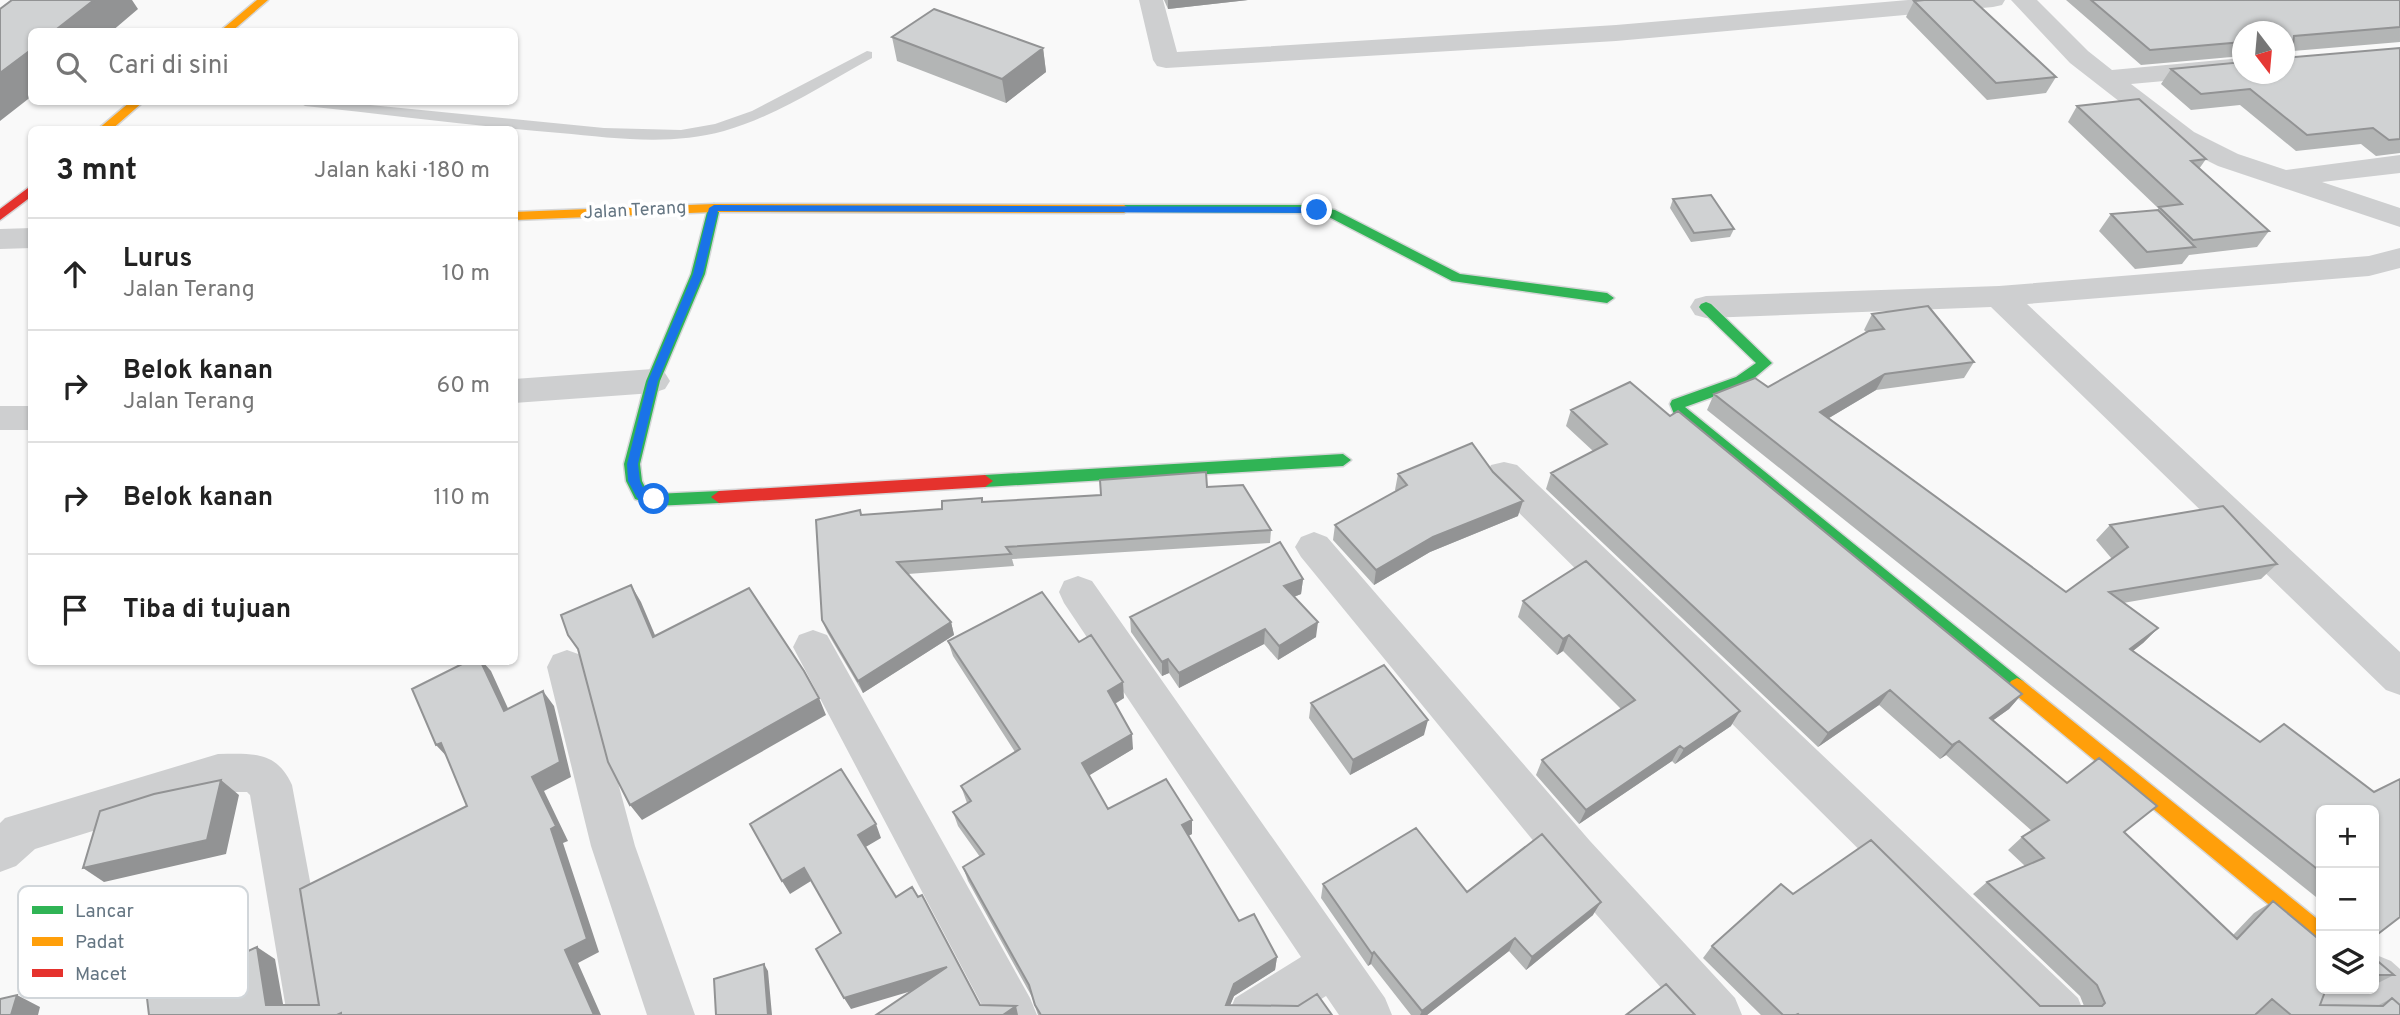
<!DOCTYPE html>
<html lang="id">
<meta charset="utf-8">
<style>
body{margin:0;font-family:Overpass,sans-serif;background:#f2f2f2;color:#222}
.controls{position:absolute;right:21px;bottom:21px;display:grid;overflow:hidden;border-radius:10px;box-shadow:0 2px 5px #0004}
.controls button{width:63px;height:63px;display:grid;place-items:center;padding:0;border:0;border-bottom:2px solid #e0e0e0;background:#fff;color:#222;font:35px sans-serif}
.compass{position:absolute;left:2232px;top:21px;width:63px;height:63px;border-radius:50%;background:#fff;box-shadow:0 2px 5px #0004;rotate:164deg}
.stop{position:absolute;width:21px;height:21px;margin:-16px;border:5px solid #1a73e8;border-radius:50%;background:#fff}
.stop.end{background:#1a73e8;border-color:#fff;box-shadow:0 2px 7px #0008}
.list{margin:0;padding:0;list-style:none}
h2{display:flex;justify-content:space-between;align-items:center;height:91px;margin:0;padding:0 28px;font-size:30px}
h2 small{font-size:23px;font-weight:400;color:#767676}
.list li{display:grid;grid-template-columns:46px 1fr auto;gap:21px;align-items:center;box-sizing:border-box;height:112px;padding:0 28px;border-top:2px solid #e0e0e0}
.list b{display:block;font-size:26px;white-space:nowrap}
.list p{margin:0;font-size:23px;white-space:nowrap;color:#767676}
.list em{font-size:23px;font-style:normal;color:#767676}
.icon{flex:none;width:38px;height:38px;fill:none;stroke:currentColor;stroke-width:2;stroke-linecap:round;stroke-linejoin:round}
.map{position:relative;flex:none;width:2400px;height:1015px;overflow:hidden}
.search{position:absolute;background:#fff;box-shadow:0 2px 5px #0004;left:28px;top:28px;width:490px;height:77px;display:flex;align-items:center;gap:18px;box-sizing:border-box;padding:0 24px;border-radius:10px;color:#767676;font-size:26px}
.panel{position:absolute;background:#fff;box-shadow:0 2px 5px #0004;left:28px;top:126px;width:490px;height:539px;border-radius:10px}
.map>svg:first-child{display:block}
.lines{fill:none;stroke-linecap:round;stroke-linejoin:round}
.fast-casing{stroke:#d5d6d7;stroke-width:3}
.slow-casing{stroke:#d5d6d7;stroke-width:3}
.jam-casing{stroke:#d5d6d7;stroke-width:3}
.lane{fill:#cecfd0;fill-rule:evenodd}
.street{fill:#cecfd0;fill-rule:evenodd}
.fast{fill:#30b455;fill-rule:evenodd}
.slow{fill:#ff9f0a;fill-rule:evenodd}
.jam{fill:#e5322d;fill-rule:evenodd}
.wall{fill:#b3b5b5}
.shaded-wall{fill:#929394}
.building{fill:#d0d2d3;stroke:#929394;stroke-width:2}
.route{fill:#1a73e8}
.labels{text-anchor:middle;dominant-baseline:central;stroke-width:7;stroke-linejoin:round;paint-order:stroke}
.street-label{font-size:18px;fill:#657683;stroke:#fff}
.key{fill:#fff;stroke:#d1d6da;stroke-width:2}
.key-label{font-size:19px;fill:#657683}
</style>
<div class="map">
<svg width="2400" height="1015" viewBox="0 0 2400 1015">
<rect width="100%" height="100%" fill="#f9f9f9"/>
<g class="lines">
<g class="fast-casing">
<path id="fast" d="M714 204 720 208 705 274 660 381 640 464 642 481 647 491 655 494 719 491 727 497 719 503 654 506 635 499 626 481 624 464 646 381 691 274 708 208Z
M1124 205H1303L1335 210 1460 274 1607 293 1614 298 1607 303 1452 281 1327 216 1303 213 1120 212 1118 209Z
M1706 302 1711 304 1772 363 1746 385 1685 407 2023 681 2026 686 2023 691 2017 694 2011 691 1674 414 1670 404 1672 400 1736 377 1756 363 1701 310 1699 307 1701 304Z
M1343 454 1351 460 1343 466 985 487 977 481 985 475Z"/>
</g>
<g class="slow-casing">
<path id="slow" d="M257 0H268L231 32H219Z
M130 102H143L111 130H97Z
M714 204 1124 205 1130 209 1124 213 714 212 514 220V212Z
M2017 678 2023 681 2321 922V945L2314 942 2011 691 2008 686 2011 681Z"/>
</g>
<g class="jam-casing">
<path id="jam" d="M32 185V196L0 220V209Z
M985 475 993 481 985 487 719 503 711 497 719 491Z"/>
</g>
<path class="lane" d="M867 51 872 52V58C824 84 777 116 724 131 670 146 614 138 560 133 475 126 390 115 305 106L298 102H340L604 128 681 130 715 124 752 111Z"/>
<path class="street" d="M1139 0H1163L1177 52 1616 25 1908 0H2005L2002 5 1993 7 1616 41 1166 68 1157 66 1153 60Z
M2011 0H2037L2088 51 2112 70 2242 58V74L2131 84 2194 132 2238 154 2286 170 2400 155V173L2322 182 2400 208V227L2218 166 2174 144 2070 63Z
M32 228V248L0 249V229Z
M2400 248V268L2369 276 2027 304 2400 652V695L2386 690 1991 307 1706 318 1695 315 1690 307 1695 299 1706 296 1999 286 2369 256Z
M653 369 665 373 670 381 665 389 653 393 514 403V379Z
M0 406H32V430H0Z
M1504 462 1517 465 2078 998 2085 1015H2026L1491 485 1486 475 1491 465Z
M1314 532 1327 537 1590 841 1735 998 1742 1015H1685L1558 871 1301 557 1295 547 1301 537Z
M1078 576 1092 581 1385 998 1392 1015H1339L1326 996 1296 1015H1228L1235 998 1301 957 1064 603 1059 592 1064 581Z
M813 630 827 635 1030 998 1037 1015H987L793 647 799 635Z
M567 650 581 655 587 667 635 846 695 1015H647L591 846 547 667 553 655Z
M218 754C252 754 276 750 292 785L335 1015H287L250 795 247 792H218L35 849 16 866 0 872V823L5 818Z
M2374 954 2391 961 2400 969V1015H2379L2370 1006 2361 1015H2301L2308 998 2321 985V989H2374Z"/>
<use href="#fast" class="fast"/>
<use href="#slow" class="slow"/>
<use href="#jam" class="jam"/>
</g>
<path class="wall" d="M1164 0H1248L1168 9Z
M2066 0H2400V42L2293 51 2292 55 2295 57 2400 48V153L2376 156 2361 144 2296 151 2240 105 2191 110 2161 84 2171 69 2243 74 2285 32H2243V56L2141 65Z
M1914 1 2056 77 2046 93 1987 100 1906 17Z
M892 37 1043 48 1046 72 1006 103 897 61Z
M2077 106 2206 159 2199 169 2269 231 2257 247 2189 255 2182 264 2135 269 2099 231 2111 214 2158 210V208L2068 122Z
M1673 199 1734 229 1730 237 1691 242 1670 208Z
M1872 314 1974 362 1964 378 1876 390 1829 418 2066 592 2112 559 2096 540 2110 525 2277 564 2261 579 2123 603 2158 628 2143 643 2133 651 2260 742 2321 810V901L1707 410 1714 394 1768 387 1866 332 1864 330Z
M1571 410 1670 416 2022 694 2009 709 1993 720 2124 833 2233 935 2254 913 2273 901 2320 1005 2377 1006 2392 998 2400 1015H2257L2256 1014 2255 1015H1761L1703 958 1712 946 1793 894 2040 1006H2084L2080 996 1973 894 1987 882 2025 866 2008 850 2022 837 2032 831 1946 755 1940 759 1879 705 1818 747 1546 489 1551 473 1593 451 1566 426Z
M1493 472 1518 516 1430 552 1374 585 1333 540 1335 525 1396 491 1395 490 1398 474Z
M1207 487 1271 530 1270 543 1012 559 1014 566 908 574 951 622 954 635 863 693 827 632 822 620 860 510 862 515 942 509 982 498 983 502 1101 495Z
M1303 579 1301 594 1294 597 1316 637 1278 660 1264 644 1179 688 1169 673 1162 676 1131 632 1130 617Z
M1523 601 1731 726 1675 764 1672 761 1579 824 1536 775 1542 760 1621 709 1563 651 1557 655 1518 617Z
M948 641 1079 642 1124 698 1115 704 1133 749 1089 775 1108 809 1192 820V834L1188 836 1239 921 1277 957 1275 970 1234 996 1230 1005 1332 1015H1038L1032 997 968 881 963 867 980 857 958 826 953 812 967 803 961 786 1015 752 953 656Z
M1311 703 1424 735 1350 775 1309 718Z
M1323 884 1467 892 1593 915 1526 970 1509 951 1427 1015H1411L1371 964 1368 966 1321 898Z
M2374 958 2394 975 2374 985Z"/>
<path class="shaded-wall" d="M94 0H132L138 9 111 32H53Z
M1168 0H1248L1168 9Z
M1043 48 1046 72 1006 103 1002 79Z
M32 49V96L0 121V73Z
M1885 374 1876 390 1812 428 1820 412Z
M1523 501 1518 516 1430 552 1374 585 1376 570 1433 537Z
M1303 579 1301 594 1283 601 1284 586Z
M631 585 641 602 663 654 653 637Z
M951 622 954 635 863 693 858 681Z
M1318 622 1316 637 1278 660 1279 646Z
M2158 628 2143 643 2116 664 2130 649Z
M1265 629 1264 644 1179 688V673Z
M1569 635 1563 651 1557 655 1563 639Z
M1168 659 1169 673 1162 676V662Z
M481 662H483L491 671 516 726 504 711Z
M1123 682 1124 698 1109 707 1108 691Z
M1890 690 1879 705 1818 747 1828 733Z
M543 691 554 706 571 777 544 791 568 841 563 843 599 952 578 963 601 1015H594L565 950 532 777Z
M2022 694 2009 709 1977 732 1990 718Z
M819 698 826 715 642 820 630 805Z
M1740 711 1731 726 1675 764 1684 749Z
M1428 720 1424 735 1350 775 1353 760Z
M1132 734 1133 749 1085 778 1082 763Z
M1959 741 1946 755 1940 759 1952 745Z
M441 743 450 760 436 745Z
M1680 746 1672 761 1579 824 1586 810Z
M221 780 239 795 226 854 104 882 83 868Z
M1192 820V834L1182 839V825Z
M876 824 881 838 864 848 858 835Z
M804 868 811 881 790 894 782 881Z
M1601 902 1593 915 1526 970 1532 957Z
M1515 938 1509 951 1427 1015H1420L1422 1011Z
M257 947 275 959 285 1015 266 1005Z
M1374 952 1371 964 1368 966 1372 954Z
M1277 957 1275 970 1234 996 1226 1015V1005L1234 984Z
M764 964 768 971 772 1015H768Z
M947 967 952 979 851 1009 844 998Z
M17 995 40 1007 38 1015H11Z
M1016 1006 1018 1015H1003Z"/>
<path class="building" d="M12 0H94L53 32H32V49L0 73V9Z
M1924 0H1973L2056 77 1996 83 1914 1Z
M2091 0H2400V27L2294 36 2292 55 2295 57 2400 48V139L2389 140 2373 128 2307 135 2250 89 2201 94 2171 69 2243 62V74H2285V32H2243V42L2150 50Z
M934 9 1043 48 1002 79 892 37Z
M2139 99 2206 159 2191 161 2269 231 2193 240 2159 207 2182 204 2077 106Z
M1711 195 1734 229 1694 233 1673 199Z
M2158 210 2195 247 2147 252 2111 214Z
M1928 306 1974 362 1885 374 1820 412 2066 592 2128 547 2110 525 2223 506 2277 564 2109 592 2158 628 2130 649 2260 742 2284 724 2374 792 2400 779V917L2374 937V810H2321V872L1714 394 1755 378 1768 387 1869 331 1884 329 1872 314Z
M1630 382 1670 416 1678 411 2022 694 1990 718 2067 783 2099 758 2157 806 2124 832 2237 939 2273 901 2321 941V989H2326L2320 1005 2383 1006 2392 998 2400 1005V1015H2291L2272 999 2255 1015H1799L1798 1014 1796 1015H1783L1712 946 1781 884 1793 894 1871 840 2040 1006H2102L2105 1003 2097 985 1987 882 2044 858 2022 837 2049 820 1959 741 1952 745 1890 690 1828 733 1551 473 1607 444 1571 410Z
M1472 443 1493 472 1523 501 1433 537 1376 570 1335 525 1407 485 1398 474Z
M1206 472 1207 487 1243 485 1271 530 1006 547 1011 554 897 562 951 622 858 681 822 620 816 520 860 510 861 515 942 509V501L982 498V502L1101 495 1100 480Z
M1280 542 1303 579 1284 586 1318 622 1279 646 1265 629 1179 673 1168 659 1162 662 1130 617Z
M1586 561 1740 711 1684 749 1680 746 1586 810 1542 760 1635 700 1569 635 1563 639 1523 601Z
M631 585 653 637 749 588 804 671 819 698 630 805 608 762 578 649 568 635 561 615Z
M1042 592 1079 642 1091 635 1123 682 1108 691 1132 734 1082 763 1108 809 1166 779 1192 820 1182 825 1239 921 1254 914 1277 957 1234 984 1226 1005 1298 1006 1317 994 1332 1015H1041L1035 1005 1029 985 963 867 984 854 953 812 971 801 961 786 1020 749 948 641Z
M466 662H481L504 711 543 691 560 762 532 777 556 826 551 829 587 939 565 950 594 1015H341V1013L337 1015H149L147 998 257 947 266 1005H319L300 889 467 806 441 743 436 745 412 689Z
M1384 665 1428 720 1353 760 1311 703Z
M841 769 876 824 858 835 896 897 912 887 918 897 922 895 980 1005 1016 1006 1003 1015H876L947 967 844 998 816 949 841 933 804 868 782 881 750 824Z
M221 780 207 840 83 868 100 811 154 794Z
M1416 828 1467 892 1542 834 1601 902 1532 957 1515 938 1422 1011 1374 952 1372 954 1323 884Z
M2374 958 2394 975H2374Z
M764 964 768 1015H716L714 979Z
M1666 984 1695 1015H1626Z
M17 995 11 1015H0V999Z"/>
<path class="route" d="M714 205 1317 207 1321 210 1317 213 718 211 703 274 658 381 638 464 640 481 645 492 660 499 654 504 637 498 628 481 627 464 648 381 693 274 709 208Z"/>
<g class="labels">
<g class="street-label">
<text transform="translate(635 211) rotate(-3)">Jalan Terang</text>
</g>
</g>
<rect x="18" y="886" width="230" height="112" rx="10" class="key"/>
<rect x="32" y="906" width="31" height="8" fill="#30b455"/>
<rect x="32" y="937" width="31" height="9" fill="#ff9f0a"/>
<rect x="32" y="969" width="31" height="8" fill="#e5322d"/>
<g class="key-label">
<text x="75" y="917">Lancar</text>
<text x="75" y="948">Padat</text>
<text x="75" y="980">Macet</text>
</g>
</svg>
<div class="controls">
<button>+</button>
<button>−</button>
<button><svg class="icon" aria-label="layers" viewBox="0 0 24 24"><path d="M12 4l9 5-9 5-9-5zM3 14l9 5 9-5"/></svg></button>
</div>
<svg class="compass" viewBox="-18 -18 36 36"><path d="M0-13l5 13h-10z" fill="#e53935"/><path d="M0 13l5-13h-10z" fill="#767676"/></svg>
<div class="stop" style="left:654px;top:499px"></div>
<div class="stop end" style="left:1317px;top:210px"></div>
<div class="search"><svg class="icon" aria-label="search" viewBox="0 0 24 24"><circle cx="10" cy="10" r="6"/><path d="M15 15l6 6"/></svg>Cari di sini</div>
<section class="panel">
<h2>3 mnt<small>Jalan kaki · 180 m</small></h2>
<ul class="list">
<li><svg class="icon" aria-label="ahead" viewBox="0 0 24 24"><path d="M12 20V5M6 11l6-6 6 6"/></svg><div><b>Lurus</b><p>Jalan Terang</p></div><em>10 m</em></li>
<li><svg class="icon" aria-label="right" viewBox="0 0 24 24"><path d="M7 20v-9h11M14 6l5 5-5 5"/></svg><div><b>Belok kanan</b><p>Jalan Terang</p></div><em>60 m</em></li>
<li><svg class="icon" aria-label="right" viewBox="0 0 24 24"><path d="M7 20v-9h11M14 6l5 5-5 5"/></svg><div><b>Belok kanan</b></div><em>110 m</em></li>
<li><svg class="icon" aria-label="arrive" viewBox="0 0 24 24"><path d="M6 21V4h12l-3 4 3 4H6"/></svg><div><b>Tiba di tujuan</b></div></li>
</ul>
</section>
</div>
